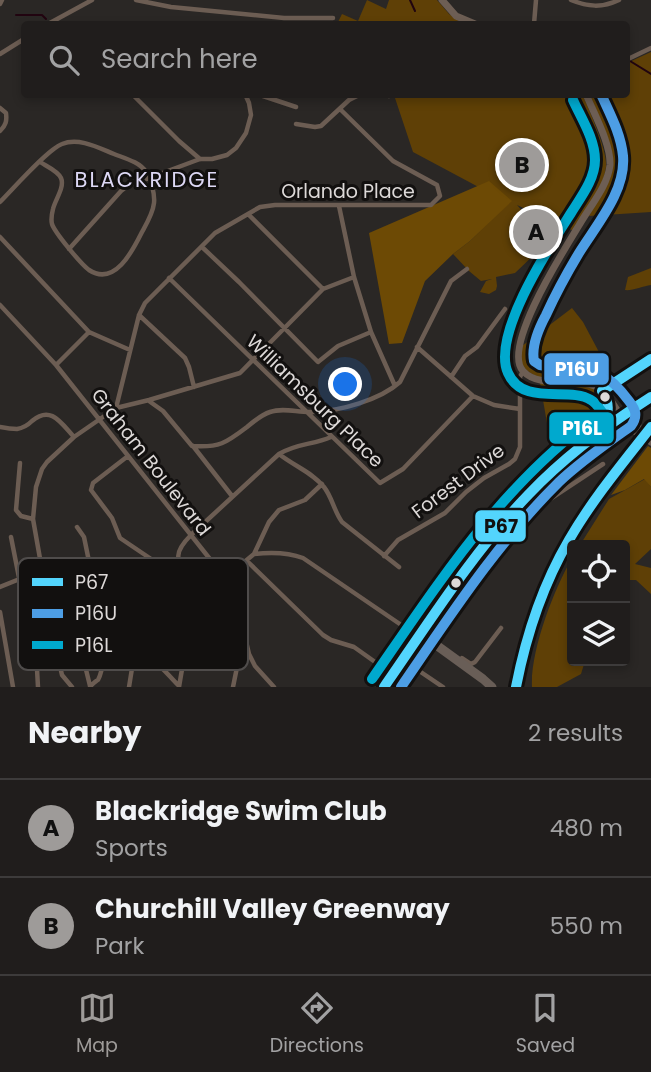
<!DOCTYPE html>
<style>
body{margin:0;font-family:Poppins,sans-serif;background:#2d2a29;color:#f1f3f6}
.controls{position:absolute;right:21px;bottom:21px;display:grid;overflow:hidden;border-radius:7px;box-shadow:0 4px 10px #0003}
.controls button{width:63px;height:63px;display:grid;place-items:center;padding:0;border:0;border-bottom:2px solid #3d3b3b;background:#201d1c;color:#f1f3f6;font:35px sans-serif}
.you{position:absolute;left:346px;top:385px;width:24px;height:24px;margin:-18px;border:5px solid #fff;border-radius:50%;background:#1a73e8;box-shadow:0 0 0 10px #1a73e833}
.badge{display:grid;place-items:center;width:46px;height:46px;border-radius:50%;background:#9e9b99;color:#111;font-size:23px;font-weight:700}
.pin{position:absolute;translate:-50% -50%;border:4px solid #fff;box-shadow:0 2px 7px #0006}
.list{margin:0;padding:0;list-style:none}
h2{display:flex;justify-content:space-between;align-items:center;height:91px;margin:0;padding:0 28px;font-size:30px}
h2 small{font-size:23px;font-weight:400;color:#a2a2a3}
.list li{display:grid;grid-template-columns:46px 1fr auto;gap:21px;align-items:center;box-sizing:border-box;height:98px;padding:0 28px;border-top:2px solid #3d3b3b}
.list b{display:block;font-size:26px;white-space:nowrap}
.list p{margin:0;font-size:23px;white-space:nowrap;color:#a2a2a3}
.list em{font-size:23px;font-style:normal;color:#a2a2a3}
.icon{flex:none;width:38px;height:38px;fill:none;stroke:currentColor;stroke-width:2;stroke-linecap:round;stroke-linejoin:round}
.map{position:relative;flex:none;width:651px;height:687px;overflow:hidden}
.search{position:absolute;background:#201d1c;box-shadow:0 4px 10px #0003;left:21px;right:21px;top:21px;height:77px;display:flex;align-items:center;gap:18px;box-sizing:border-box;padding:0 24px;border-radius:7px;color:#a2a2a3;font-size:26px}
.sheet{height:287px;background:#201d1c}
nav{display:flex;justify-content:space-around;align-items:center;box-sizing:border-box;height:98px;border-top:2px solid #3d3b3b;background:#201d1c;font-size:19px;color:#a2a2a3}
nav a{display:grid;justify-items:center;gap:4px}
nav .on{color:#9e9b99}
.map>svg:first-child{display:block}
.green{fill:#5f4006}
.forest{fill:#6d4a05}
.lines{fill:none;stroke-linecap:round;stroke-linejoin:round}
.stream{stroke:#210410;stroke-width:2}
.minor{stroke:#6c5d53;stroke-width:4.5}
.major{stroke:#6d5e54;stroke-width:7}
.highway{stroke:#695e57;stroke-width:9}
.bus-1-casing{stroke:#12100f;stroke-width:16}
.bus-2-casing{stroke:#12100f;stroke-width:16}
.bus-3-casing{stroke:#12100f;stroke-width:16}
.bus-1{stroke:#53d5fd;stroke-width:10}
.bus-2{stroke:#4d9ee5;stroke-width:10}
.bus-3{stroke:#00a9ce;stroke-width:10}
.bus-dot{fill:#ddd9d8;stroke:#12100f;stroke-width:2.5}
.labels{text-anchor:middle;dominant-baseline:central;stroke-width:6;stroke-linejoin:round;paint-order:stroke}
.street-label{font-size:19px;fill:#ddd9d8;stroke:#12100f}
.neighbourhood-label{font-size:21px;letter-spacing:2px;fill:#ddd8f5;stroke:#12100f}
.key{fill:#12100f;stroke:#4f4c4b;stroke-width:2}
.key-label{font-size:19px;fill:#ddd9d8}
.line-badge{stroke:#12100f;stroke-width:2.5}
.badge-label{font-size:19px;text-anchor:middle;font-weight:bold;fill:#fff}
.pale-badge-label{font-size:19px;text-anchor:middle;font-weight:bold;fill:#111}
</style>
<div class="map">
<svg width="651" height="687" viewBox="0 0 651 687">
<rect width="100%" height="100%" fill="#2a2725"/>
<path class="green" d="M367 0 386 9 389 0H437L449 14 463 24H337L342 14 358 21Z
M651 52V212L589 216C596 202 608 186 612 172 618 153 597 113 590 95L626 94 627 63Z
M394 95H583C589 111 608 151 606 167 603 190 585 212 574 231L517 205 526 215 521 234 526 229 543 221 552 230 532 246 537 252 515 273 496 277 497 286 496 290 489 294 480 292 486 281 492 279 481 281 469 271 453 254 470 241 510 202 486 191 413 152Z
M651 268V285C643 286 632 291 625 290L628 277Z
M572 308 583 322 608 369 599 393 607 409 552 452 539 377C522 370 519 364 522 346Z
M645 479 651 487V549L635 564 651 568V594L636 580H625V545H580L609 499Z
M572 558V661H585L581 674 557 687H532C530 651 554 589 572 558Z"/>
<path class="forest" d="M489 181 512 201 470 241 453 254 425 281 402 343 389 344 369 233Z
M648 446 651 448V487L644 479 625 490 611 495Z"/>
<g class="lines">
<path class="stream" d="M410 0 415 11
M16 15H42L46 19
M65 22 85 24
M630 61 651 74"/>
<path class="minor" d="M136 0 171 7 284 18H333
M571 0C588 7 602 8 619 0
M0 4 2 0
M48 24 92 0
M534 24 536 0
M0 54 24 39
M626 60 651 48
M132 94 179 141 200 159
M257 94 296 107
M383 94 389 96
M0 108 6 113C7 121 6 125 0 131
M296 124 315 127 321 126 349 100 361 94
M0 202C13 189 48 149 62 144 79 137 99 148 114 154 124 158 140 162 146 172 151 179 155 194 154 203 153 213 147 223 142 232 133 250 115 287 89 270 81 264 55 233 52 224 51 220 52 213 53 209 55 200 65 187 61 178 58 171 46 166 40 162
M339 206 354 277 371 332 395 386
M248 214 323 289
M0 237 89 332 130 350
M202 247 239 282 318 362 338 346 371 332
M69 249 121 191 130 184 149 178 200 159H212L227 155 236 148 246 133 251 115 249 103 245 94
M169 278 380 483 403 469 473 396
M0 305 56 365 225 578 238 607 249 654 255 666 274 687
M139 315 185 358 189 367 194 387
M417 347 473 396 494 405 520 409
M56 365 89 332
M451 377 465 356 477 347 505 309
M602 391 651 359
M149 401 163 411 192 446C219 448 226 443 247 427 254 421 261 415 270 412 284 407 298 413 313 412 340 411 380 400 400 382L451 281 467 269
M116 408 139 315 145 303 215 233 260 207 275 205H431L440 196 437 185 393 161 340 109
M0 427C5 428 12 429 17 429 24 428 28 425 32 421 51 405 61 423 74 437
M193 446 232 496
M279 454C294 466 312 472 324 487 332 497 334 511 342 522L399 567
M128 456 93 483 91 490 112 518 120 538 157 563 161 565 179 562
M20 463 16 510 21 516 33 519
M77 527 84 537 93 581C96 586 98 590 105 592 116 596 179 588 194 585
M498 528 511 525 603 464
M11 537 37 669 38 687
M254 554C272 552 287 552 303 558L413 633 422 634
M384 556 398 540 445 513 466 492 484 478 509 464 515 459 520 447V377L523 371
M247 561 323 635 331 640 354 647 392 674
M225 578 254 554 269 522 279 510 305 500 322 484
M0 587 42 570
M0 612 13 687
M80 645 90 686
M462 658 471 664 475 662 501 628
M403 660 443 687
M72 687 62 675 56 649 33 519 36 487 42 469 47 462 74 437 116 408 149 400 240 373 323 289 354 277
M90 687C90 686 97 680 98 680 102 673 101 666 106 660 111 654 118 651 126 651 149 649 163 670 178 685
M129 687 135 650
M179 687 195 593C191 565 162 564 191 535L279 454C297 443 313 445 331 437
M233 687 244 633"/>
<path class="major" d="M442 0 456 16 475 24
M586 94C594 114 611 144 610 165 608 185 591 205 581 222 566 247 501 347 523 371 539 389 575 377 595 386 609 393 617 411 625 423 631 430 643 436 651 442
M601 427 608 415V399
M384 687C453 589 518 480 622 415"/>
<path class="highway" d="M636 407 633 416 637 426
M622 415 651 397
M421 634 483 679 492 687
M516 687C526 628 547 572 580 522 601 489 627 458 651 427"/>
<g class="bus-1-casing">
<path id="bus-1" d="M598 431C608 417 612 406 602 391L651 359
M384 687C430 621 473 552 529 494 565 456 607 425 651 397
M516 687C526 636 542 586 569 540 592 500 622 464 651 427"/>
</g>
<g class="bus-2-casing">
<path id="bus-2" d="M401 687C450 616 497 543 559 482 581 461 606 444 631 426 638 416 636 410 629 401 597 358 584 374 540 365L534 361C531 346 539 328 546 315 556 293 567 273 579 253 597 224 626 191 623 156 621 134 610 114 601 94"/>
</g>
<g class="bus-3-casing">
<path id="bus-3" d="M372 679C440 581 503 482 602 412 599 408 596 403 591 400 569 386 523 407 508 373 491 335 550 246 571 213 581 197 595 179 595 160 595 139 581 118 573 100"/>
</g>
<use href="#bus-1" class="bus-1"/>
<use href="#bus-2" class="bus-2"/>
<use href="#bus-3" class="bus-3"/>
</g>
<g class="bus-dot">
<circle cx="605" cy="397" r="6"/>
<circle cx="456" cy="583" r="6"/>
</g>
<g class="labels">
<g class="street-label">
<text x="348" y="191">Orlando Place</text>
<text transform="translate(315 401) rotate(44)">Williamsburg Place</text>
<text transform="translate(151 462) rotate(52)">Graham Boulevard</text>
<text transform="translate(458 481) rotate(-37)">Forest Drive</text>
</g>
<g class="neighbourhood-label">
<text x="147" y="179">BLACKRIDGE</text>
</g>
</g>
<rect x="18" y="558" width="230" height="112" rx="10" class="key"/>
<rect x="32" y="578" width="31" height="8" fill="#53d5fd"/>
<rect x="32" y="609" width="31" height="9" fill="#4d9ee5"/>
<rect x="32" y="641" width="31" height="8" fill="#00a9ce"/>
<g class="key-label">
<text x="75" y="589">P67</text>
<text x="75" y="620">P16U</text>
<text x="75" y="652">P16L</text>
</g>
<g class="line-badge">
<rect x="543" y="352" width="67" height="34" rx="7" fill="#4d9ee5"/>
<rect x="548" y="411" width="67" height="34" rx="7" fill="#00a9ce"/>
<rect x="474" y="509" width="53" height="34" rx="7" fill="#53d5fd"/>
</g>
<g class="badge-label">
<text x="577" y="376">P16U</text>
<text x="582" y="435">P16L</text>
</g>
<g class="pale-badge-label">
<text x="501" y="533">P67</text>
</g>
</svg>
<div class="controls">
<button><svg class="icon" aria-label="locate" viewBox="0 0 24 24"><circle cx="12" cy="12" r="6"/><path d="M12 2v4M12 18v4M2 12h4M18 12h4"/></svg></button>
<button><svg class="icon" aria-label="layers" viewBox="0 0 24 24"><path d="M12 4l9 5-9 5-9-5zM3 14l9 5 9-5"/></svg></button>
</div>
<div class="you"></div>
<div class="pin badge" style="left:536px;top:232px">A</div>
<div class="pin badge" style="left:522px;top:165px">B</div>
<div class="search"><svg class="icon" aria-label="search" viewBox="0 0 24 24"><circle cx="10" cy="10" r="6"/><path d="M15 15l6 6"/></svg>Search here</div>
</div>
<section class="sheet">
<h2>Nearby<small>2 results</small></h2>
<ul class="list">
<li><span class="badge">A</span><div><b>Blackridge Swim Club</b><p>Sports</p></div><em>480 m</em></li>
<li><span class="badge">B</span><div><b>Churchill Valley Greenway</b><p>Park</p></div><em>550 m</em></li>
</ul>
</section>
<nav>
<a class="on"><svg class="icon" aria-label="map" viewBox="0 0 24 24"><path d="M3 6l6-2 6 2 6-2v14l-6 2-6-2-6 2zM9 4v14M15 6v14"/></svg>Map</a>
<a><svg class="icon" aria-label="directions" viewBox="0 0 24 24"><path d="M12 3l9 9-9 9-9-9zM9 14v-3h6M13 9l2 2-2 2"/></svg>Directions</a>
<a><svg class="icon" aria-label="saved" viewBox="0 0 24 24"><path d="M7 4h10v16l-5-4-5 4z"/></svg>Saved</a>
</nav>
